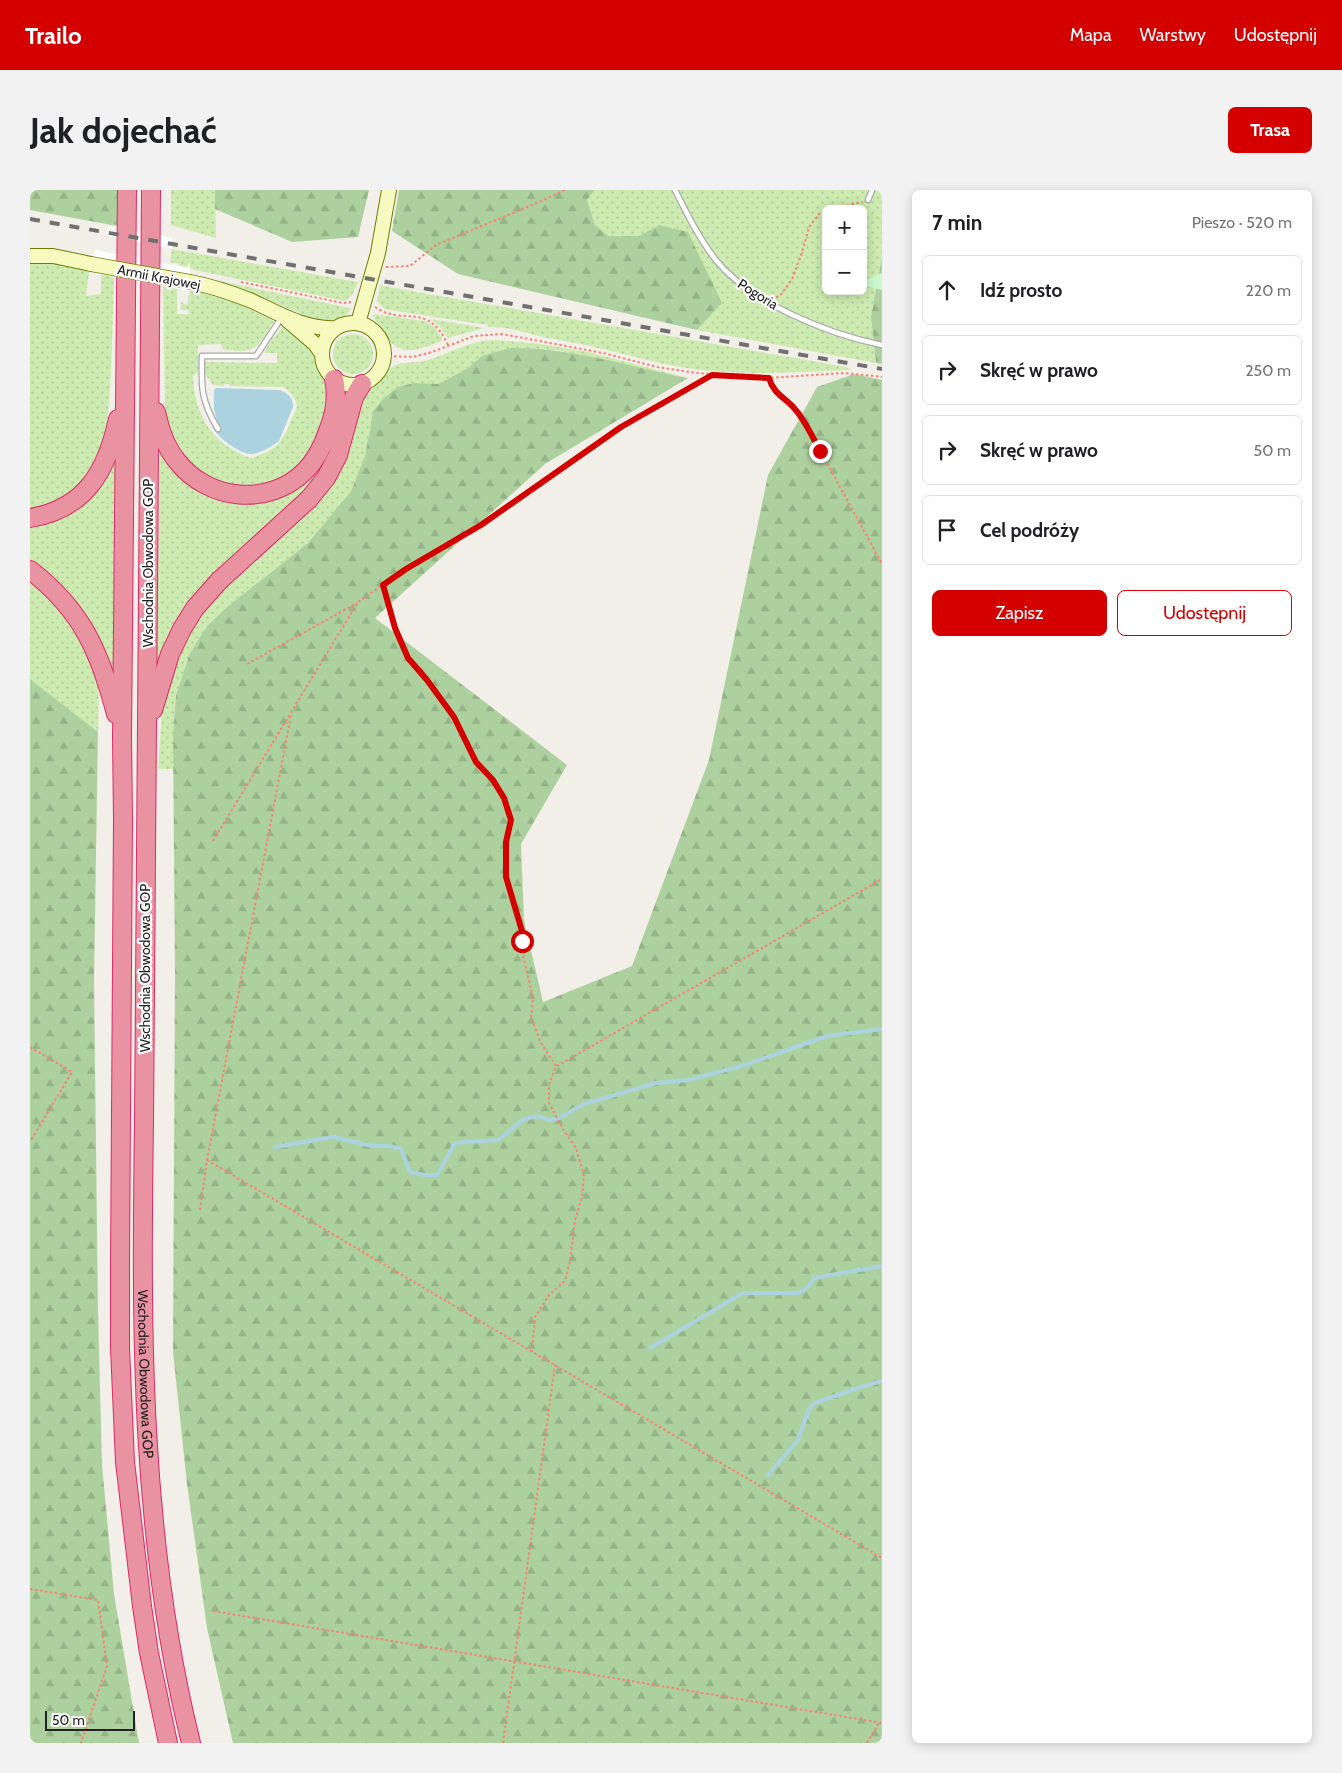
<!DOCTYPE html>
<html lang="pl">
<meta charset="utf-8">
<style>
body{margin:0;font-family:Cabin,sans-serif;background:#f2f2f2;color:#202124}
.controls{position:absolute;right:15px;top:15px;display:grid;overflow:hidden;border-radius:8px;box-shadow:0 2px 12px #0003}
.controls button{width:45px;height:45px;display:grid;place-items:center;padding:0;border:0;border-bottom:1px solid #e0e0e0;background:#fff;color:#202124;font:25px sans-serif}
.scale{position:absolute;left:15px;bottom:12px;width:90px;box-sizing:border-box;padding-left:5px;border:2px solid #222;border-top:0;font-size:14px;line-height:18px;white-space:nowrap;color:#222;-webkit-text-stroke:4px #fff;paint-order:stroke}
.stop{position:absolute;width:15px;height:15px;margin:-11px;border:4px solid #d40000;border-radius:50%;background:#fff}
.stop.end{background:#d40000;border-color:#fff;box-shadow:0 1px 5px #0008}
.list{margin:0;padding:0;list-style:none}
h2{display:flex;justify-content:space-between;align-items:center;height:65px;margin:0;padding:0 20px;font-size:21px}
h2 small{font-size:16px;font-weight:400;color:#757577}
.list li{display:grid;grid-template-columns:32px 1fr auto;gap:15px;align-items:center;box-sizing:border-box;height:70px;margin:0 10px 10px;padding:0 10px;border:1px solid #e0e0e0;border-radius:8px}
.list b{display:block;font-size:19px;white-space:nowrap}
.list em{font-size:16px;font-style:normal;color:#757577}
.actions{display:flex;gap:10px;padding:15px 20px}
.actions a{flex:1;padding:11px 0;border:1px solid #d40000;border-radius:8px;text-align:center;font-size:18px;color:#d40000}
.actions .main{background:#d40000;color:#fff}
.icon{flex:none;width:28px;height:28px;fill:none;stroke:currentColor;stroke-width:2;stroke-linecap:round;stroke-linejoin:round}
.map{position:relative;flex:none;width:852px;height:1553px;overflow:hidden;border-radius:8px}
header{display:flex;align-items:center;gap:30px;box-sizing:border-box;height:70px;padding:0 25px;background:#d40000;color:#fff}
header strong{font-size:24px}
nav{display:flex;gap:28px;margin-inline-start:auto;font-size:18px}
.intro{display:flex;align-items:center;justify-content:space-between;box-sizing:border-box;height:120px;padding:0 30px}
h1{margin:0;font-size:35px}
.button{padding:12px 22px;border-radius:8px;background:#d40000;color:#fff;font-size:18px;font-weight:700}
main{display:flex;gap:30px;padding:0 30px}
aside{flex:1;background:#fff;border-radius:8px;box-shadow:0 2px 12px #0003}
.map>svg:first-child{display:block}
.grass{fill:url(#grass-dots);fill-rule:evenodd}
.forest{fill:url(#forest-firs)}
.park{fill:#c8facc}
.water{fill:#aad3df}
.pier{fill:#fff}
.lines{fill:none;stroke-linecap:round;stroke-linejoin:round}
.stream{stroke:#aad3df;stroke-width:4}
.lane-casing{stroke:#a9a9a9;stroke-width:7}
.secondary-casing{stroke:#707d05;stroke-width:16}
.highway-casing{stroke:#dc2a67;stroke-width:20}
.path{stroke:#fa8072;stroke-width:2;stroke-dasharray:2.5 2.5;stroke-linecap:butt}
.lane{stroke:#fff;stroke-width:4.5}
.secondary{stroke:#f7fabf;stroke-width:14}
.highway{stroke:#e892a2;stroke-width:18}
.rail{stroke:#707070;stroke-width:4;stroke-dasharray:10 10;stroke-linecap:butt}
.secondary-bridge-casing{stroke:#707d05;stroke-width:16;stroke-linecap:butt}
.secondary-bridge{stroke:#f7fabf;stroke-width:14}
.route{stroke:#d40000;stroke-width:6}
.labels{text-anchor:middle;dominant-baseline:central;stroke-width:4.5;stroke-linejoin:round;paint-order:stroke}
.street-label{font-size:14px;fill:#222;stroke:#fff}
</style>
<header>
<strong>Trailo</strong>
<nav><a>Mapa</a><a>Warstwy</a><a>Udostępnij</a></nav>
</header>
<div class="intro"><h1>Jak dojechać</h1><a class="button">Trasa</a></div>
<main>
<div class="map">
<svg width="852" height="1553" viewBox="0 0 852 1553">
<defs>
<pattern id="grass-dots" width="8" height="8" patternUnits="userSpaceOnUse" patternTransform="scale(1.25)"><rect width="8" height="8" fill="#cdebb0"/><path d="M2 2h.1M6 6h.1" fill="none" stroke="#b0c997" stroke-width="1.8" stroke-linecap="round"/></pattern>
<pattern id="forest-firs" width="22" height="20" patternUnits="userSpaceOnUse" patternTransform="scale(1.25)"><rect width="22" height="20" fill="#add19e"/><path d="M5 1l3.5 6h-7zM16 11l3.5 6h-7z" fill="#95b388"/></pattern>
</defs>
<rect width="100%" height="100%" fill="#f2efe9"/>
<path class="grass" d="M141 0H185L186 48 141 35Z
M565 0H852V66L841 127 846 173 667 140 692 113 629 35 609 46H578L565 35 557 10ZM796 19H833V101H796Z
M142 59 327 92 329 91 322 105 315 111 160 79V73L156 77 149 76V74L140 72Z
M17 73 37 76 59 82 56 106 71 104V84L84 87 81 184 76 251 68 270 51 295 24 314 0 321V74Z
M175 88 315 117 321 119 317 124 309 130H286L214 100Z
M350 94 353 96 816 177 822 180C763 182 702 187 644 176 614 170 584 161 555 155 542 152 530 150 517 148 497 144 479 136 458 137L457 134H450L354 119 347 111Z
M133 96 147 99V124H159V120H151V110L153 113 157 115 160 99 204 112 244 131C228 157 226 165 193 159L191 154 168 155V182L163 186C165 226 181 253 220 268 254 259 253 247 267 217 267 210 260 201 253 197L199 196V194H194V196L183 195 174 183V172L247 173V163H234L242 149 253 137 275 150 286 164 290 179 298 191 296 227 279 265 263 282 235 296H198L168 282 149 261 140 241 135 218Z
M343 124 395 131 405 137 413 150C390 160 370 169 354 144 350 137 345 132 343 124Z
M400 129 449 137 454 138 418 148 409 136Z
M303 164a20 20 0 1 1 40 0a20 20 0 1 1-40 0Z
M466 150 510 154 558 162 658 188 618 181 531 161 500 158 452 166 438 178 408 194 384 193 343 221 335 266 321 301 278 353 197 417 177 436 160 463 146 505 143 545V579H128L132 523 138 491 147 461 181 407 265 330 337 198C346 192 354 181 364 176 373 171 385 173 395 171 419 164 440 150 466 150Z
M130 259 215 312 296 262 300 264 286 291 259 319 129 474H127Z
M86 271 83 486 0 372V335L83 272Z
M0 388 38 426 69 486 68 542 0 489Z"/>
<path class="forest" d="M0 0H87V36L0 20Z
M185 0H339L328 47 262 52 185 19Z
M369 0H565L557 10 565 35 578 46H609L629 35 658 42 692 113 667 140 428 84 362 41Z
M852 66V174L846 173 841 127Z
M480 158C541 157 599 177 658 188L515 274 345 428 537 575 491 654 494 730 513 812 602 776 679 570 738 285 787 197 824 184 852 190V1553H203L177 1438 157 1294 143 1162 145 783 143 545 146 505 160 463 177 436 197 417 278 353 321 301 335 266 343 221 354 208 368 197 384 193 408 194 438 178 452 166Z
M0 489 68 542 64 792 68 1120 72 1275 84 1404 109 1553H0Z"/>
<path class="park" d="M852 83V100L833 95V91Z"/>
<path class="water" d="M186 198 248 200C256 201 264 208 263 217L249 251C243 256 229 264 220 264 209 263 186 247 183 237L188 234 184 219V200Z"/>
<path class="pier" d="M78 36 142 48V58L77 46Z
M65 60 160 78V101L59 82Z"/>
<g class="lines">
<path class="stream" d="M245 957 303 947 342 956H359L371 959 380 982 394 985H407L425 953 468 950 494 929 508 926 518 930 527 929 554 914 626 893 659 890 718 874 797 846 852 839
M620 1158 713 1103H768L777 1098 784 1088 852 1076
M738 1285 768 1250 779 1219 785 1213 825 1199 852 1191"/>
<g class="lane-casing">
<path id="lane" d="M645 0C657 24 669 48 685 69 720 113 798 144 852 155
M838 10 842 0
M188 239C171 211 171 197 172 166H226L252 127"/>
</g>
<g class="secondary-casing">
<path id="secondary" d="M0 66H23L61 74
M160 92C182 96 202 103 222 111 248 123 276 140 306 138
M257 130 285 154 292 164
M292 164a31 31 0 1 1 62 0a31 31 0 1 1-62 0Z
M328 133 348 63 359 0"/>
</g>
<g class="highway-casing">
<g id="highway">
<path d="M97 0 92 547 93 629 90 1072V1158L95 1272 112 1416 119 1463 138 1553"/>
<path id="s1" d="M121 0 114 932C111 1142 110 1348 161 1553"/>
<path d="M126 222C130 240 135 256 147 271 178 311 239 317 275 281 286 270 293 256 298 241 305 224 308 207 304 189"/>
<path d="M0 328C56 319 77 280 88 229"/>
<path d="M0 380C52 420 70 462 86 524"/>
<path d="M123 520 140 464 152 439 165 418 189 391 279 309 296 288 308 265 324 207 332 194"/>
</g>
</g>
<path class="path" d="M802 19 832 12
M356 77 380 76 406 55 507 13 535 0
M211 92 313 113 321 112
M746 107 750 106 762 89 772 63 779 37 790 23 796 21
M345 117C374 137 397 110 418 155
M354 166 383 167 402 162 444 146 472 144 573 163 627 177 667 183 739 188 813 183 852 187
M739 188 745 201 763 216 773 229 852 374
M353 395 365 438 378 468 397 490 424 527 446 572 463 590 474 608 481 631 476 652 477 687 492 741V761L503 808 501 827 511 853 526 876 519 895V913L533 939 546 958 554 986 552 1007 545 1030 540 1071 535 1091 519 1105 505 1127 502 1162
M217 474 327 413
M183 651 328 412 376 379 451 335 591 237 682 185
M0 857 42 882 0 952
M527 876 852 689
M177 970 852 1368
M170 1020 177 970 261 525
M0 1399 68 1410 77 1476 51 1553
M183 1421 852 1533
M473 1553 525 1175
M837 1553 849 1533"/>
<use href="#lane" class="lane"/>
<use href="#secondary" class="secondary"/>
<use href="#highway" class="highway"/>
<path class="rail" d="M0 29 852 179"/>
<g class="secondary-bridge-casing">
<path id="secondary-bridge" d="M61 74 160 92"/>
</g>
<use href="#secondary-bridge" class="secondary-bridge"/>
</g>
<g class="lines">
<path class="route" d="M492 751V741L476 687V652L481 630 474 608 463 590 446 572 424 527 397 490 378 468 365 438 353 395 376 379 451 335 591 237 682 185 739 188C743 203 754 207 764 218 775 230 782 246 790 261"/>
</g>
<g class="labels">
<g class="street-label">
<text transform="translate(129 87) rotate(11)">Armii Krajowej</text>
<text transform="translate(728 104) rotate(32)">Pogoria</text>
<text transform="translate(118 373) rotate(-90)">Wschodnia Obwodowa GOP</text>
<text transform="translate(115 778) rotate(-90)">Wschodnia Obwodowa GOP</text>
<text stroke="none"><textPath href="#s1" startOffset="1184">Wschodnia Obwodowa GOP</textPath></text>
</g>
</g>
</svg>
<div class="controls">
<button>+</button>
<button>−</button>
</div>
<div class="scale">50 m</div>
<div class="stop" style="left:492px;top:751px"></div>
<div class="stop end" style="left:790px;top:261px"></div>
</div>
<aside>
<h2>7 min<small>Pieszo · 520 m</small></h2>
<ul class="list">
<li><svg class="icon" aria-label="ahead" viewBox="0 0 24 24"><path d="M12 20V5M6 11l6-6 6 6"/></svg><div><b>Idź prosto</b></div><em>220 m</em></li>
<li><svg class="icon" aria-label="right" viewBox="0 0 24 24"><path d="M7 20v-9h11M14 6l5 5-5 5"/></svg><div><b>Skręć w prawo</b></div><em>250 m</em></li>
<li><svg class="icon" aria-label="right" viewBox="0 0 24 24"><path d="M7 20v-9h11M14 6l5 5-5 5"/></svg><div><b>Skręć w prawo</b></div><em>50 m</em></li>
<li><svg class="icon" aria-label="arrive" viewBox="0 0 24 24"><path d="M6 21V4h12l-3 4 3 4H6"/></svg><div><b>Cel podróży</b></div></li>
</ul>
<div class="actions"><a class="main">Zapisz</a><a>Udostępnij</a></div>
</aside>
</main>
